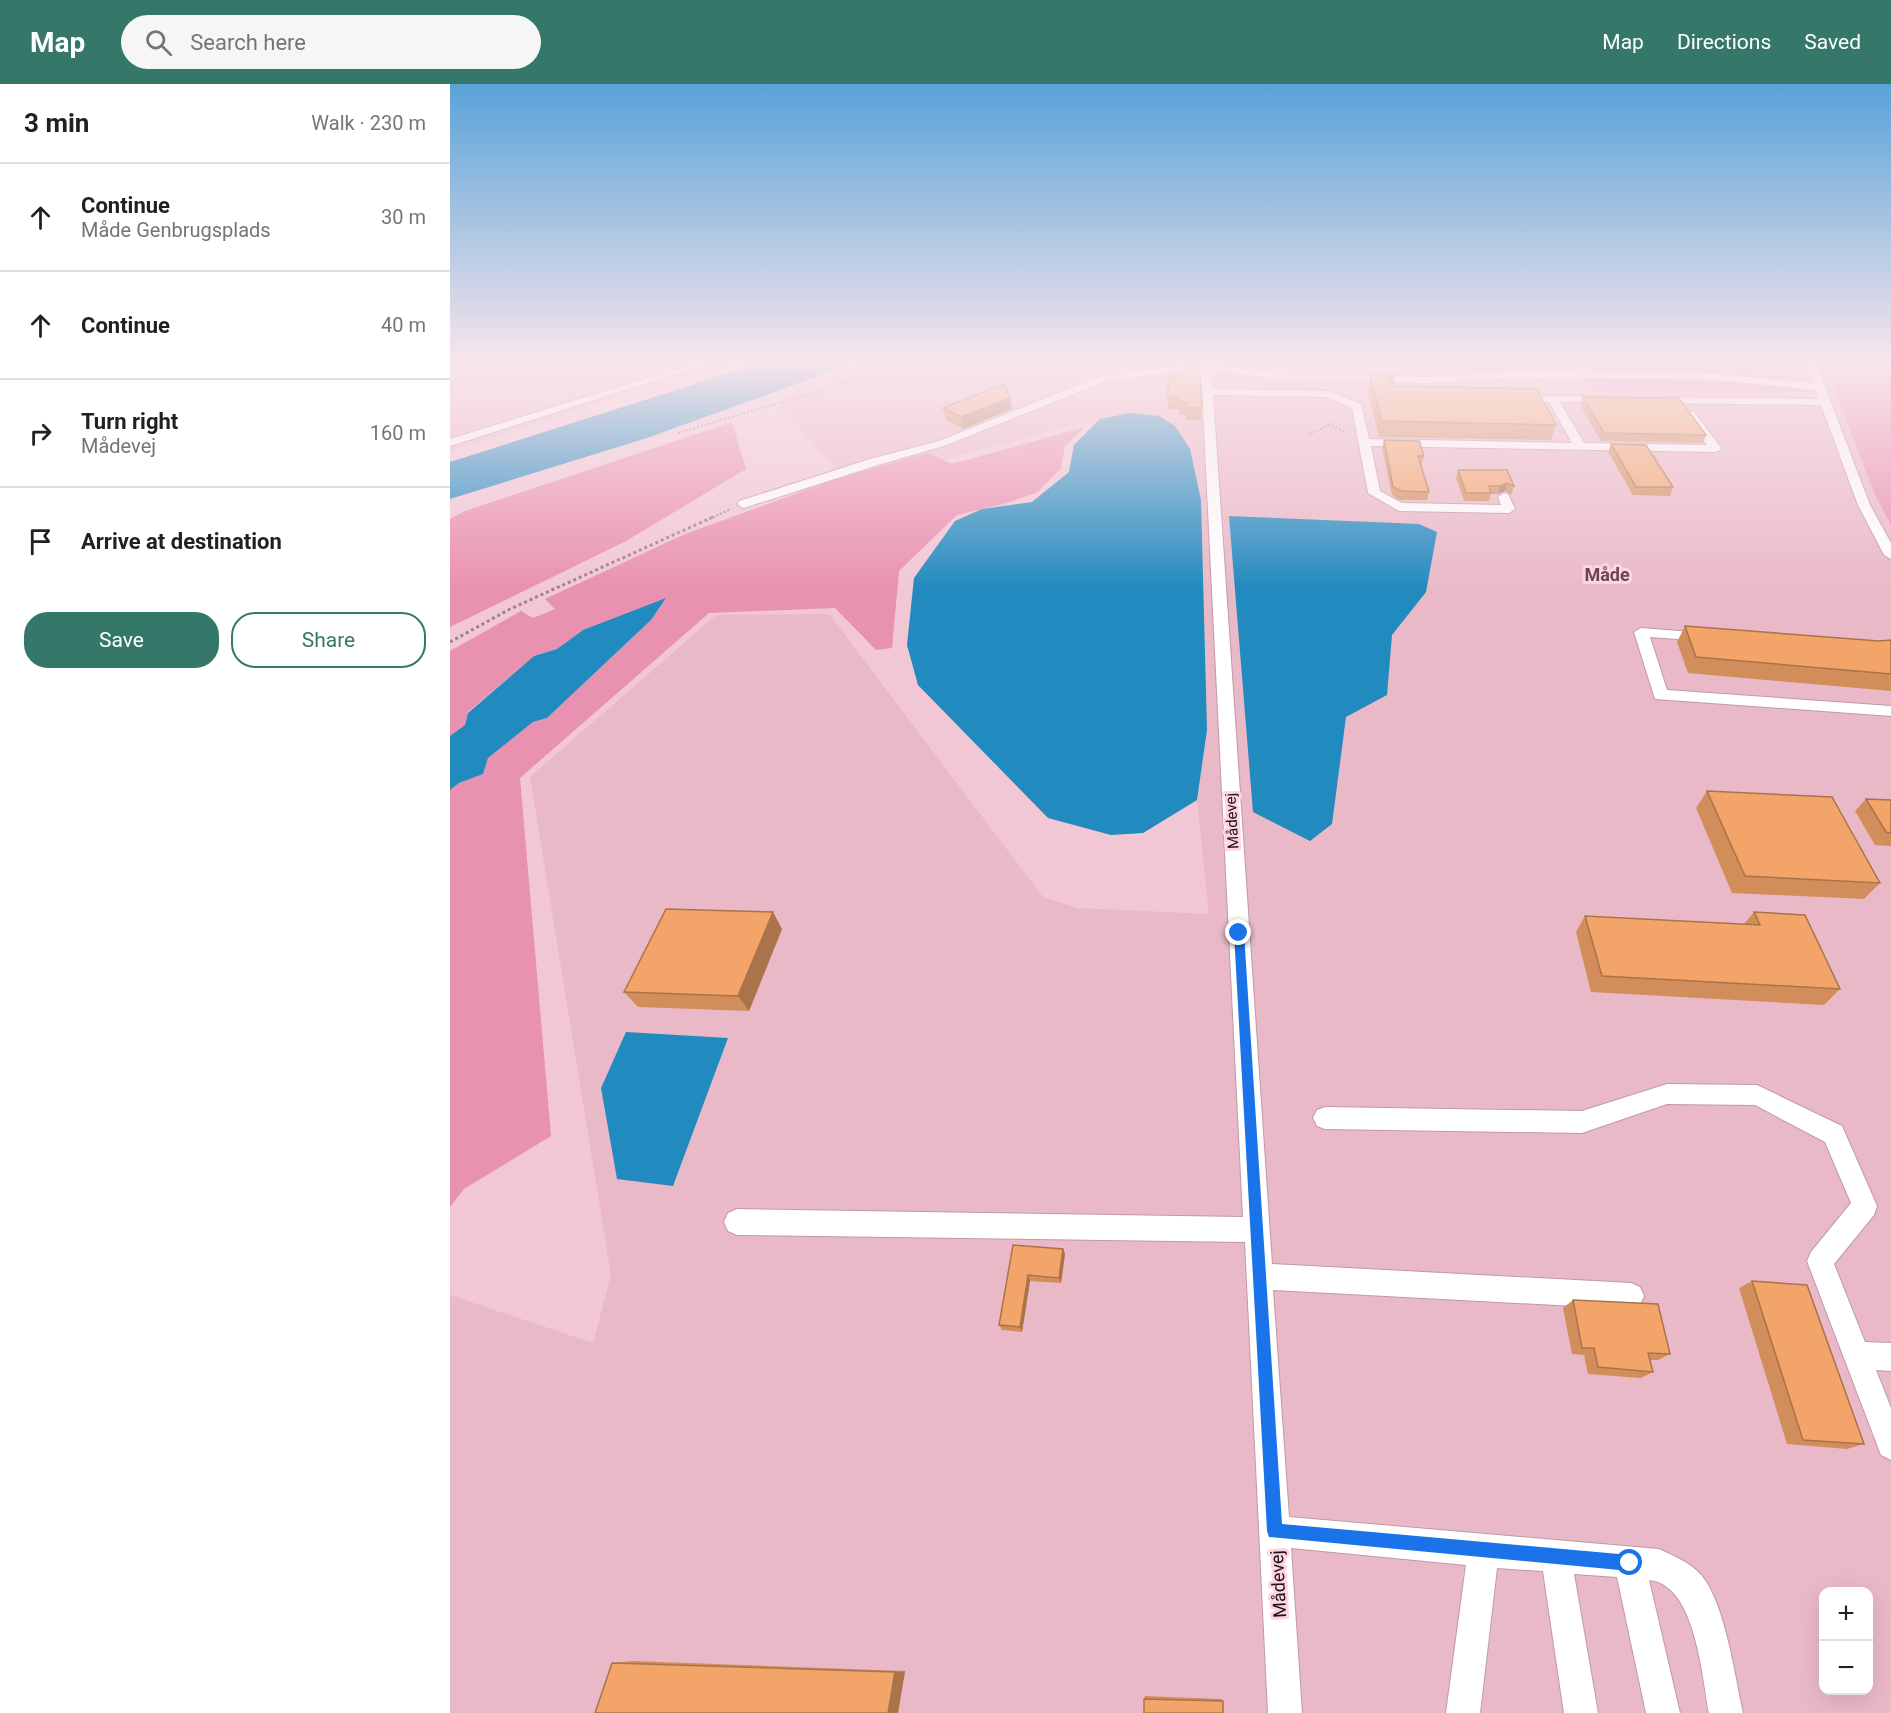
<!DOCTYPE html>
<meta charset="utf-8">
<style>
body{margin:0;font-family:Roboto,sans-serif;background:#f6f6f6;color:#202124}
.controls{position:absolute;right:18px;bottom:18px;display:grid;overflow:hidden;border-radius:12px;box-shadow:0 6px 24px #0002}
.controls button{width:54px;height:54px;display:grid;place-items:center;padding:0;border:0;border-bottom:2px solid #e0e0e0;background:#fff;color:#202124;font:30px sans-serif}
.stop{position:absolute;width:18px;height:18px;margin:-14px;border:4px solid #1a73e8;border-radius:50%;background:#fff}
.stop.end{background:#1a73e8;border-color:#fff;box-shadow:0 2px 6px #0008}
.list{margin:0;padding:0;list-style:none}
h2{display:flex;justify-content:space-between;align-items:center;height:78px;margin:0;padding:0 24px;font-size:26px}
h2 small{font-size:20px;font-weight:400;color:#757577}
.list li{display:grid;grid-template-columns:39px 1fr auto;gap:18px;align-items:center;box-sizing:border-box;height:108px;padding:0 24px;border-top:2px solid #e0e0e0}
.list b{display:block;font-size:22px;white-space:nowrap}
.list p{margin:0;font-size:20px;white-space:nowrap;color:#757577}
.list em{font-size:20px;font-style:normal;color:#757577}
.actions{display:flex;gap:12px;padding:18px 24px}
.actions a{flex:1;padding:14px 0;border:2px solid #357869;border-radius:24px;text-align:center;font-size:21px;color:#357869}
.actions .main{background:#357869;color:#fff}
.icon{flex:none;width:33px;height:33px;fill:none;stroke:currentColor;stroke-width:2;stroke-linecap:round;stroke-linejoin:round}
.map{position:relative;flex:none;width:1441px;height:1629px;overflow:hidden}
header{display:flex;align-items:center;gap:36px;box-sizing:border-box;height:84px;padding:0 30px;background:#357869;color:#fff}
header strong{font-size:28px}
nav{display:flex;gap:33px;margin-inline-start:auto;font-size:21px}
.search{width:420px;height:54px;background:#f6f6f6;display:flex;align-items:center;gap:15px;box-sizing:border-box;padding:0 21px;border-radius:33px;color:#757577;font-size:22px}
main{display:flex}
aside{flex:1;background:#fff}
.map>svg:first-child{display:block}
.built{fill:#eab9c8;fill-rule:evenodd}
.green{fill:#e991b1}
.water{fill:#218abf}
.lines{fill:none;stroke-linecap:round;stroke-linejoin:round}
.minor-casing{stroke:#c199a6;stroke-width:2}
.path-far1{stroke:#a0818b;stroke-width:2;stroke-dasharray:2 2;stroke-linecap:butt}
.path{stroke:#a0818b;stroke-width:3;stroke-dasharray:3 3;stroke-linecap:butt}
.minor{fill:#fff;fill-rule:evenodd}
.wall{fill:#d18d5a}
.shaded-wall{fill:#aa734a}
.building{fill:#f3a469;stroke:#aa734a;stroke-width:1.5}
.route{fill:#1a73e8}
.labels{text-anchor:middle;dominant-baseline:central;stroke-width:6;stroke-linejoin:round;paint-order:stroke}
.street-label{font-size:15px;fill:#1f1116;stroke:#ffd4e2}
.far-district-label{font-size:18px;font-weight:bold;fill:#6b4754;stroke:#ffd4e2}
.near-street-label{font-size:18px;fill:#1f1116;stroke:#ffd4e2}
</style>
<header>
<strong>Map</strong>
<div class="search"><svg class="icon" aria-label="search" viewBox="0 0 24 24"><circle cx="10" cy="10" r="6"/><path d="M15 15l6 6"/></svg>Search here</div>
<nav><a>Map</a><a>Directions</a><a>Saved</a></nav>
</header>
<main>
<aside>
<h2>3 min<small>Walk · 230 m</small></h2>
<ul class="list">
<li><svg class="icon" aria-label="ahead" viewBox="0 0 24 24"><path d="M12 20V5M6 11l6-6 6 6"/></svg><div><b>Continue</b><p>Måde Genbrugsplads</p></div><em>30 m</em></li>
<li><svg class="icon" aria-label="ahead" viewBox="0 0 24 24"><path d="M12 20V5M6 11l6-6 6 6"/></svg><div><b>Continue</b></div><em>40 m</em></li>
<li><svg class="icon" aria-label="right" viewBox="0 0 24 24"><path d="M7 20v-9h11M14 6l5 5-5 5"/></svg><div><b>Turn right</b><p>Mådevej</p></div><em>160 m</em></li>
<li><svg class="icon" aria-label="arrive" viewBox="0 0 24 24"><path d="M6 21V4h12l-3 4 3 4H6"/></svg><div><b>Arrive at destination</b></div></li>
</ul>
<div class="actions"><a class="main">Save</a><a>Share</a></div>
</aside>
<div class="map">
<svg width="1441" height="1629" viewBox="0 0 1441 1629">
<rect width="100%" height="100%" fill="#f1c7d5"/>
<path class="built" d="M0 277H287L0 367Z
M417 277H1374L1441 437V1629H0V1211L143 1259 161 1191 80 693 266 531 379 530 593 813 627 824 759 830 747 717 693 749 661 751 598 734 468 601 457 561 464 494 505 437 532 425 582 418 619 388 624 361 649 334 401 401 327 320ZM1374 1508H1418V1606H1374Z"/>
<path class="green" d="M1140 277H1347L1354 296 1209 288H1147Z
M1374 277H1441V441L1425 411Z
M1134 294H1265L1357 304V308L1141 305Z
M282 338 296 385 176 457 0 543V435L15 427Z
M635 343 615 362 611 384 588 408 557 419 507 431 449 487 442 564 426 566 385 524 259 529 70 694 101 1052 14 1105 0 1123V706L9 699 33 690 38 674 83 638 97 634 201 536 215 515 133 546 107 565 84 572 18 628 15 641 0 652V567L71 527 83 534 105 525 95 515 235 450 383 396 477 369 502 380Z"/>
<path class="water" d="M317 277H397L366 293 197 354 0 415V378Z
M680 329 709 332 725 342 740 365 751 416 757 646 747 716 693 749 661 751 598 734 468 601 457 561 464 494 505 437 532 425 582 418 619 388 624 361 650 335Z
M779 432 969 440 987 448 976 508 942 551 937 611 896 633 882 740 860 757 803 728Z
M216 514 201 536 97 634 83 638 38 674 33 690 9 699 0 706V652L15 641 18 629 84 572 107 565 133 546Z
M176 948 278 954 223 1102 167 1095 151 1004Z"/>
<g class="lines">
<g class="minor-casing">
<path id="minor" d="M252 277H267L0 362V355Z
M751 277H761V281L832 289 976 293 1062 288 1256 289 1363 299 1355 277H1365L1420 421 1441 459V475L1434 471 1408 421 1371 321 1204 319 1199 316 1204 313 1369 315 1365 306 1256 295 1062 294 976 299 832 295 762 287 763 305 879 307 911 320 919 355 1122 359 1099 318 1066 317 1062 316V312H1157L1162 315 1161 317 1110 318 1134 359 1257 361 1235 330 1240 327 1244 328 1272 365 1266 368 921 362 930 407 952 419 1051 421 1048 413 1054 409 1058 410 1065 425 1059 429 949 427 918 409 902 324 877 313 763 311 822 1180 1181 1199 1190 1203 1194 1212 1190 1221 1181 1225 823 1206 839 1433 1209 1465C1224 1472 1241 1479 1252 1492 1275 1520 1285 1593 1293 1629H1259C1252 1594 1246 1500 1199 1496L1230 1629H1196L1167 1493 1124 1490 1148 1629H1114L1093 1487 1047 1484 1030 1629H996L1016 1481 841 1464 852 1629H818L795 1158 287 1151 278 1147 274 1138 278 1129 287 1125 793 1133 751 285 659 296 497 361 428 381 297 423 293 424 287 420 289 417 420 375 489 357 653 291 751 279Z
M1191 544 1255 549 1262 553 1255 557 1200 553 1217 606 1441 622V632L1205 615 1184 548Z
M1217 1000 1307 1001 1392 1042 1427 1122 1424 1131 1384 1180 1415 1258 1441 1259V1287L1426 1286 1441 1324V1376L1431 1371 1357 1177 1361 1168 1401 1119 1375 1058 1305 1021 1217 1020 1132 1049 875 1045 867 1042 863 1034 867 1026 875 1023 1132 1027Z"/>
</g>
<path class="path-far1" d="M878 340 896 348
M228 349 382 303 436 282 438 277
M859 350 880 341
M259 435 281 425"/>
<path class="path" d="M0 558 60 525 263 433"/>
<use href="#minor" class="minor"/>
</g>
<path class="wall" d="M873 277H895V279H873Z
M1011 277H1093L1088 278 1085 282 1052 281 1050 286 1015 287Z
M920 291 945 292 943 302 1106 341 1101 356 929 353 918 307Z
M718 293 752 324 751 336H736V331H729V325H718Z
M1133 313 1256 351 1253 359 1151 357 1130 321Z
M560 314 562 325 513 345 496 336 493 324Z
M934 356 974 372 972 380H971L979 408 977 416H950L942 411 932 364Z
M1161 360 1223 403 1220 412 1183 411 1158 368Z
M1008 386H1057L1064 402 1061 411 1055 407 1048 410H1041L1039 417H1014L1006 394Z
M1235 542 1429 557 1441 556V607L1238 589 1227 558Z
M1257 707 1430 799 1414 815 1282 809 1246 724Z
M1416 715 1441 716V762L1425 761 1405 727Z
M1304 828 1390 905 1374 921 1141 908 1126 848 1135 832 1294 840Z
M332 845 299 927 188 923 174 908Z
M563 1161 613 1165 615 1170 611 1199 580 1197 572 1248 552 1246 549 1241Z
M1302 1197 1414 1360 1397 1365 1337 1360 1289 1204Z
M1123 1216 1220 1270 1208 1276H1200L1203 1288 1191 1294 1138 1290 1134 1271 1122 1270 1113 1224Z
M183 1577 455 1587 448 1629H145L162 1579Z
M695 1612 771 1615 773 1617 694 1615Z"/>
<path class="shaded-wall" d="M945 292 942 307 940 297Z
M560 314 562 325 513 345 511 333Z
M1057 399 1055 407 1048 410 1050 402Z
M323 828 332 845 299 927 288 912Z
M613 1165 615 1170 611 1199 609 1194Z
M578 1191 580 1197 572 1248 570 1243Z
M455 1587 448 1629H438L445 1588Z"/>
<path class="building" d="M736 282H749L752 324H737V319H729V314H718V293H731V289H736Z
M920 291 945 292 940 297 943 302 1087 305 1106 341 932 337Z
M554 300 560 314 511 333 493 324Z
M1133 313 1229 314 1256 351 1154 349Z
M934 356 969 357 974 372H968L979 408 952 407 943 403Z
M1161 360 1196 361 1223 403H1186Z
M1008 386H1057L1064 402 1057 399 1050 402H1039L1041 409H1016Z
M1235 542 1429 557 1441 556V590L1246 573Z
M1257 707 1382 713 1430 799 1295 792Z
M1416 715 1441 716V749L1436 748Z
M216 825 323 828 288 912 174 908Z
M1304 828 1355 831 1390 905 1152 892 1135 832 1310 841Z
M563 1161 613 1165 609 1194 578 1191 570 1243 549 1241Z
M1302 1197 1357 1201 1414 1360 1353 1356Z
M1123 1216 1208 1220 1220 1270 1198 1269 1203 1288 1148 1283 1144 1264H1132Z
M162 1579 445 1588 438 1629H145Z
M694 1615 773 1617V1629H694Z"/>
<linearGradient id="sky" x2="0" y2="1"><stop stop-color="#58a3d8"/><stop offset="0.55" stop-color="#f9e6ec"/><stop offset="1" stop-color="#f9e6ec" stop-opacity="0"/></linearGradient>
<rect width="1441" height="505" fill="url(#sky)"/>
<path class="route" d="M789 845 794 849 832 1440 1180 1471 1186 1473 1188 1479 1186 1484 1180 1487 819 1453 817 1447 784 849Z"/>
<g class="labels">
<g class="street-label">
<text transform="translate(782 737) rotate(-93)">Mådevej</text>
</g>
<g class="far-district-label">
<text x="1157" y="490">Måde</text>
</g>
<g class="near-street-label">
<text transform="translate(828 1500) rotate(-93)">Mådevej</text>
</g>
</g>
</svg>
<div class="controls">
<button>+</button>
<button>−</button>
</div>
<div class="stop" style="left:1180px;top:1479px"></div>
<div class="stop end" style="left:789px;top:849px"></div>
</div>
</main>
